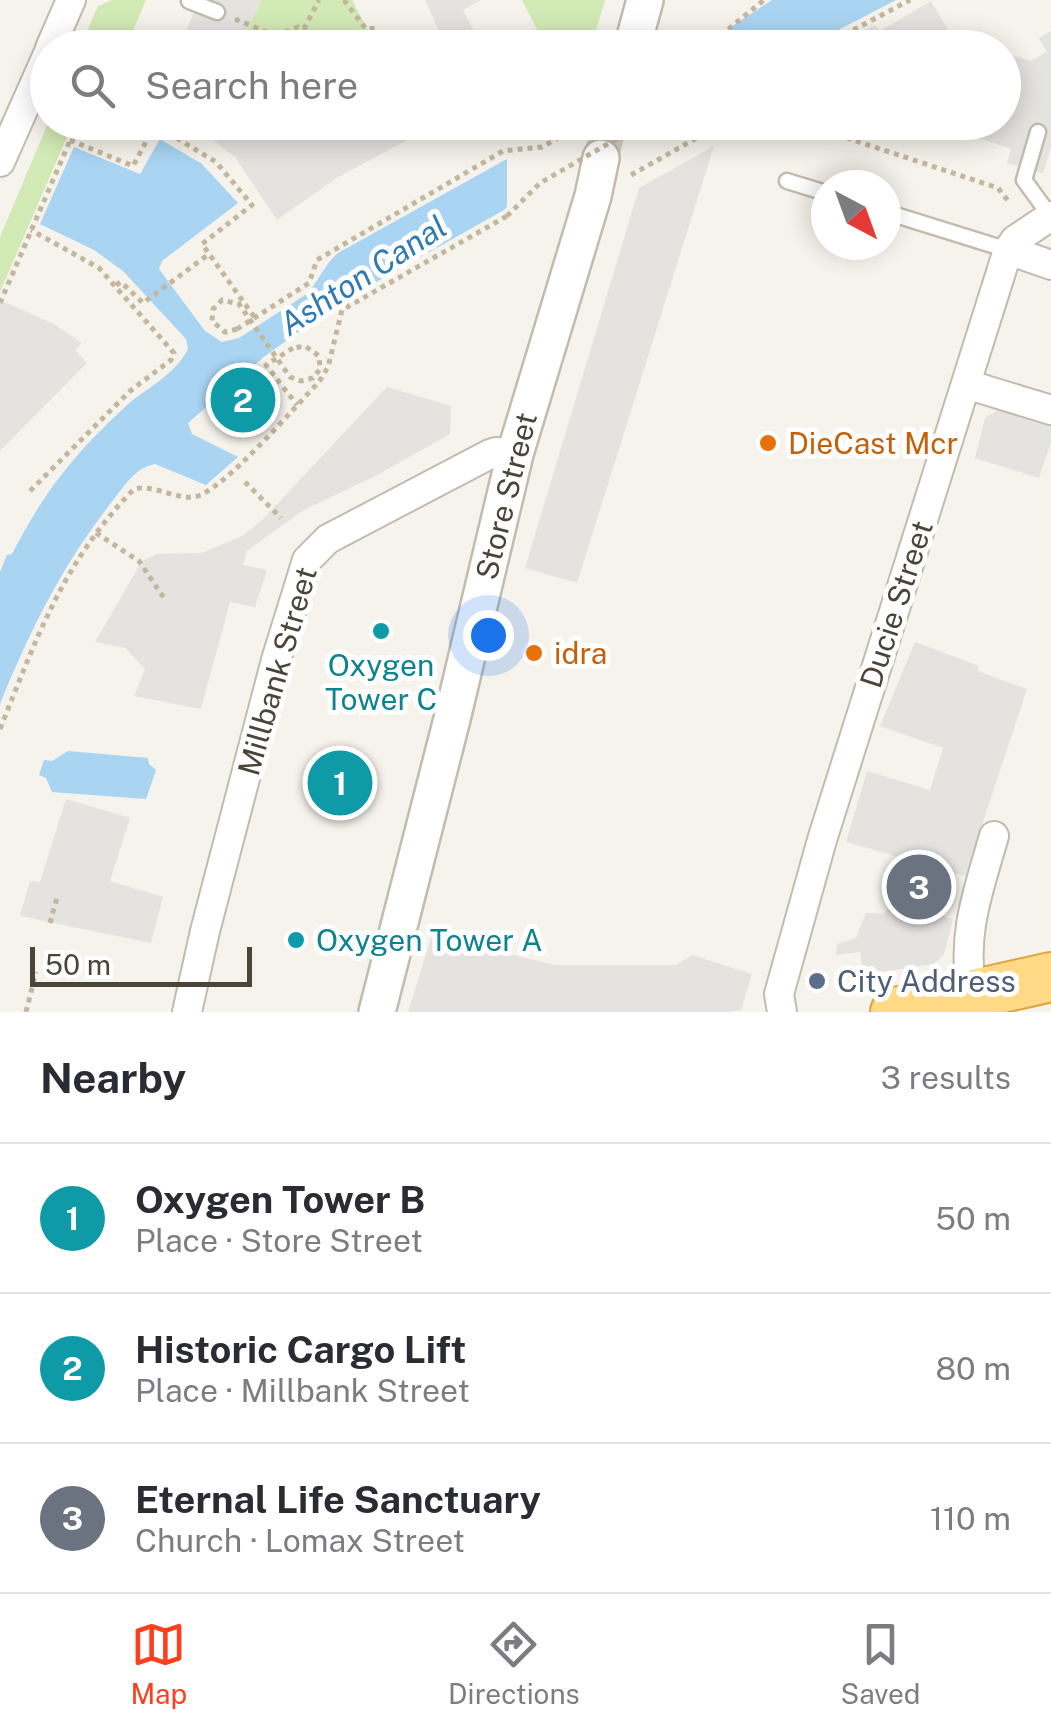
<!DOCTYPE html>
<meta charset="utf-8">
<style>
body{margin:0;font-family:"Public Sans",sans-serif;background:#f7f7f7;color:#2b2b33}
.compass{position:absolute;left:811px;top:170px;width:90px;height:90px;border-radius:50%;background:#fff;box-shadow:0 5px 25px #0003;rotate:139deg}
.scale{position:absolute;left:30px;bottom:25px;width:222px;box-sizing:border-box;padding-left:10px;border:5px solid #4b4439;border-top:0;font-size:28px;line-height:35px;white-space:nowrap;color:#4b4439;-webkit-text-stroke:8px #fff;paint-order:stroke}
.you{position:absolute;left:488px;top:635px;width:35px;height:35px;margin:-25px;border:8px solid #fff;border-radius:50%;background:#1a73e8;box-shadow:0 0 0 15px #1a73e833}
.badge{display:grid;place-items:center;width:65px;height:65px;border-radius:50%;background:#fc3f1d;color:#fff;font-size:32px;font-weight:700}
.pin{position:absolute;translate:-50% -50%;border:5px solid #fff;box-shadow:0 2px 10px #0006}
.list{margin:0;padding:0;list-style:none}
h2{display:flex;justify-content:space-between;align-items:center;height:130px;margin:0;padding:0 40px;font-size:42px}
h2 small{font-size:32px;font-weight:400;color:#7c7c81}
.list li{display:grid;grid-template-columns:65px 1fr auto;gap:30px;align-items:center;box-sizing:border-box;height:150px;padding:0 40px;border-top:2px solid #e1e1e2}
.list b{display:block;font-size:38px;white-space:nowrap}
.list p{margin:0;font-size:32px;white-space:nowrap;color:#7c7c81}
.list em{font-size:32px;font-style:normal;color:#7c7c81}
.icon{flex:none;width:55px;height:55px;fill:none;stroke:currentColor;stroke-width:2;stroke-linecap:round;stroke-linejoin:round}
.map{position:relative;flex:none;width:1051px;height:1012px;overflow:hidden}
.search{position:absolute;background:#fff;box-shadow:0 5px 25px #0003;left:30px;right:30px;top:30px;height:110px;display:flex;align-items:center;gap:25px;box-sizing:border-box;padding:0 35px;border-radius:55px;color:#7c7c81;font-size:38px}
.sheet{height:580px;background:#fff}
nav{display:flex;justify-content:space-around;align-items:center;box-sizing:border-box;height:140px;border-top:2px solid #e1e1e2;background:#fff;font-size:28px;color:#7c7c81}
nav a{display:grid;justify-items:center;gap:5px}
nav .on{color:#fc3f1d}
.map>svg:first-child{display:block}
.green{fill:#d2eab5}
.parking{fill:#e5e3e0}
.water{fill:#a9d4f2}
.pier{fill:#f6f3ec}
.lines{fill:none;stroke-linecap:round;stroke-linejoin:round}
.tertiary-tunnel{stroke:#d4d0c8;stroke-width:35;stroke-dasharray:35 18;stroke-linecap:butt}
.service-casing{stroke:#c2bbae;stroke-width:19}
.minor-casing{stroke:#c2bbae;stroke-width:32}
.tertiary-casing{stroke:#c2bbae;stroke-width:40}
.trunk-casing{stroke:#e0a43c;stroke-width:52}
.path{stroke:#c4b79f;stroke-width:5;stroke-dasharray:5 5;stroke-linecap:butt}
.service{stroke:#fff;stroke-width:14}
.minor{stroke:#fff;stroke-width:28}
.tertiary{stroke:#fff;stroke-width:35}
.trunk{stroke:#ffd985;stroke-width:48}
.path-bridge{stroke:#c4b79f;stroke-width:5;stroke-dasharray:5 5;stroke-linecap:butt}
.food-dot{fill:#e8710a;stroke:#fff;stroke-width:4}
.culture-dot{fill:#0f9aa8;stroke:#fff;stroke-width:4}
.service-dot{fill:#5c6f8a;stroke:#fff;stroke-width:4}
.labels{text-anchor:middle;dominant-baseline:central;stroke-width:10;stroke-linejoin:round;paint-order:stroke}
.food-label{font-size:30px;fill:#c56008;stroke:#fff;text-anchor:start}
.street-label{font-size:30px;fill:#4b4439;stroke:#fff}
.culture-label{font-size:30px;fill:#0d838f;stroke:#fff}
.service-label{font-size:30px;fill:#4e5e75;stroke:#fff;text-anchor:start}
.water-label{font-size:32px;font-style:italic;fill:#2e7ab2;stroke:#fff}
</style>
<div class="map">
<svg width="1051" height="1012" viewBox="0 0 1051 1012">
<rect width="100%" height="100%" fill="#f6f3ec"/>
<path class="green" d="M112 0H146L126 47H80L98 6Z
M261 0H352L377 47 239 48Z
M522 0H605L591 47H546Z
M48 123H73L0 292V237Z"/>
<path class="parking" d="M199 0H261L239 47 179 48Z
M425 0H481L463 10 482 47H411L440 32Z
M931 1 958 47H833L875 25 880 31Z
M1051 31V147L1043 173 1007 163 1011 149 934 123 1004 122V53L1031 61 1047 52 1039 38Z
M274 123 278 126 283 122 439 123 338 177 277 220 235 157 190 123Z
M714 146 577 583 525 568 639 188Z
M0 300 54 324 82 343 75 350 87 363 0 451Z
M387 387 451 406 450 434 377 475 302 511 247 551 243 565 267 570 255 607 230 602 201 709 134 696 145 669 125 648 95 642 142 561 157 554 202 553 242 536 261 521Z
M1001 408 1051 425V442L1039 478 975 458 985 418Z
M915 642 979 666 977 671 1027 689 965 876 846 842 867 771 930 790 943 748 880 726Z
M66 799 130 818 110 881 163 897 151 943 20 916 30 881 40 882Z
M905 906 953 919 944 954 934 964 888 971 864 979 860 952 836 955 837 944 856 938 866 913 884 914 888 907 903 911Z
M432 935 554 965H676L692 955 752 974 741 1010 730 1012H408Z"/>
<path class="water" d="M772 0H896L819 40 785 37 767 47 709 48 731 27Z
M160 139 202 164 238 203 162 261 159 269 205 331 222 342 239 338 305 295C319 282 323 266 338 253L505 160 522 154 530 182 504 210 339 303 265 356 188 423 192 434 238 457 206 485 155 464C135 468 126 484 114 499 64 562 30 630 0 704V572L7 555 12 554C44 492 74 454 125 407 146 388 175 375 188 349L186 339 123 271 94 250 40 224 74 147 140 174Z
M68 751 148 758 149 764 156 770 146 799 52 792 46 778 39 775 44 760 52 761Z"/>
<path class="pier" d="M581 122H640L533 186 507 215V154L542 144Z"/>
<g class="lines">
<path class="tertiary-tunnel" d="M601 158 610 122"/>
<g class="service-casing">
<path id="service" d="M189 1 217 12
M1038 132 1024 180 1051 217
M787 181 826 193
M886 212 1008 250"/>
</g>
<g class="minor-casing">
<path id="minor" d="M50 48 71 0
M0 162 48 54
M1008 250 1051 265
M966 384 1051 410
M972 994C961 935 978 892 994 836
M187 1012 205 931 276 660 307 560 328 539 490 454 496 452 515 454
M782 1012 779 994 822 840 1008 250 1015 240 1051 216"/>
</g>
<g class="tertiary-casing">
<path id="tertiary" d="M632 48 645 0
M377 1012 452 719 515 454 593 196 601 158"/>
</g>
<g class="trunk-casing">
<path id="trunk" d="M895 1012 1051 977"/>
</g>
<path class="path" d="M344 0 366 29 376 28
M235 19 279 37
M304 29 319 0
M275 48 280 34 298 27 310 33 316 48
M705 48 764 0
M779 48 786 43 823 46 910 0
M344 122V124
M799 122 998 188 1009 202
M70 140 133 166 155 125 216 162 252 205 202 244 255 318
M631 175 725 122
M116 285 121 282 143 303 209 254
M0 303 78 122
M237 329 309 283 317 260 503 151 542 147 586 122
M293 348 266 365 297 405
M245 482 281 518
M30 491 130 391 171 360 174 353 99 268 31 230
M96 533 139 561 166 601
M0 729C37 637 63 562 134 489 153 484 174 499 194 497 222 493 296 405 319 382L328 367 342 310 507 216
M50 923 57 897
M26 1012 36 972"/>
<use href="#service" class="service"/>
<use href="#minor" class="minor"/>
<use href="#tertiary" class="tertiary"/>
<use href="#trunk" class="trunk"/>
<path class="path-bridge" d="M507 216 540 183 646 122
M237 329 225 332 212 321 213 309 222 300 239 304 290 377 301 381 313 378 320 369 319 356 305 346 293 348"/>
</g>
<g class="food-dot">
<circle cx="768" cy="443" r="10"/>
<circle cx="534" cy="653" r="10"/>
</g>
<g class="culture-dot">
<circle cx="381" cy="631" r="10"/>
<circle cx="296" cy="940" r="10"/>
</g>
<circle class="service-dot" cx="817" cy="981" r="10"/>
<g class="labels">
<g class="food-label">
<text x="788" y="443">DieCast Mcr</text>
<text x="554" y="653">idra</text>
</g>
<g class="street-label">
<text transform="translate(506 496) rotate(-76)">Store Street</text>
<text transform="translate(896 604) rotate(-72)">Ducie Street</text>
<text transform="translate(277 671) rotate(-74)">Millbank Street</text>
</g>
<g class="culture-label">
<text x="381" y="665">Oxygen<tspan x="381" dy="34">Tower C</tspan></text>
<text x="316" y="940" text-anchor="start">Oxygen Tower A</text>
</g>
<g class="service-label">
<text x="837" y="981">City Address</text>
</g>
<g class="water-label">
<text transform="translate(363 275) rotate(-33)">Ashton Canal</text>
</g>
</g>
</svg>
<svg class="compass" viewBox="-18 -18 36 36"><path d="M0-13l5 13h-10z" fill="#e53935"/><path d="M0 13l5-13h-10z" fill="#7c7c81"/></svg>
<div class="scale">50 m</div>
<div class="you"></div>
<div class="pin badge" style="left:340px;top:783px;background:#0f9aa8">1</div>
<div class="pin badge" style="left:243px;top:400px;background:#0f9aa8">2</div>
<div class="pin badge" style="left:919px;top:887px;background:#6b7280">3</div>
<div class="search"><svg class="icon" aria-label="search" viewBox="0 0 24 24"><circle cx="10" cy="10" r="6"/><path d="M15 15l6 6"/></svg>Search here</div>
</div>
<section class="sheet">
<h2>Nearby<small>3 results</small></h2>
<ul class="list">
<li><span class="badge" style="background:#0f9aa8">1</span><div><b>Oxygen Tower B</b><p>Place · Store Street</p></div><em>50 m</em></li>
<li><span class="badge" style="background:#0f9aa8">2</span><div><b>Historic Cargo Lift</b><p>Place · Millbank Street</p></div><em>80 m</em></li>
<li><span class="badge" style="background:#6b7280">3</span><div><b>Eternal Life Sanctuary</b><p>Church · Lomax Street</p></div><em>110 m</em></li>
</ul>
</section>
<nav>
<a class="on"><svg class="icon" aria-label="map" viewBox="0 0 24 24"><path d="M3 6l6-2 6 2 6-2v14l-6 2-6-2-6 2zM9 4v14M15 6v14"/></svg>Map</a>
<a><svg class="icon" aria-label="directions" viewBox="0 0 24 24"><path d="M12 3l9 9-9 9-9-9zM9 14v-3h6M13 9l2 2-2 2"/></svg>Directions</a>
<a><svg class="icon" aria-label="saved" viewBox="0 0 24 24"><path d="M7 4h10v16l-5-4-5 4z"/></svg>Saved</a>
</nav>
